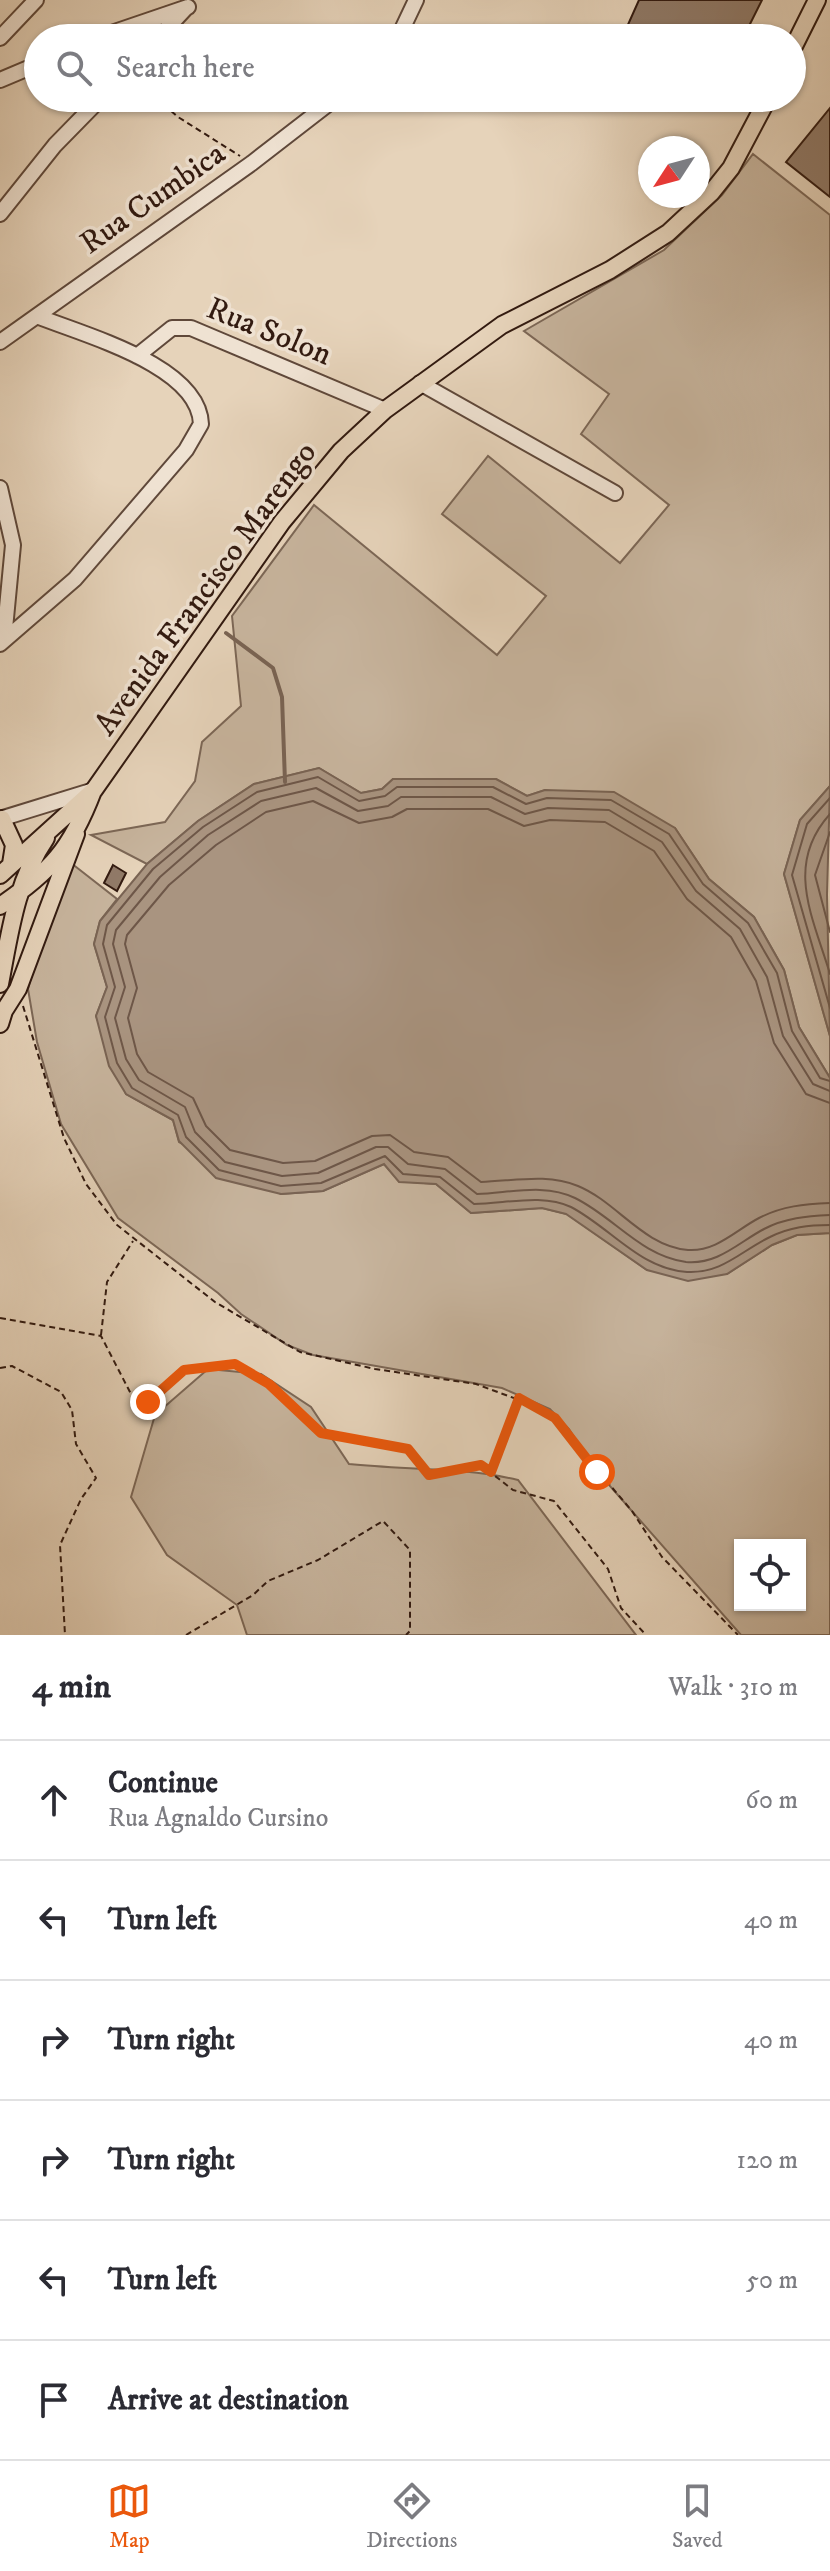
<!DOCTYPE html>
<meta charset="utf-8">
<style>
body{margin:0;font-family:"IM FELL DW Pica",serif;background:#f2f2f3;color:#2b2b33}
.controls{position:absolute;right:24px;bottom:24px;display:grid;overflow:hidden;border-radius:0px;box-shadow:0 2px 6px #0004}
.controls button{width:72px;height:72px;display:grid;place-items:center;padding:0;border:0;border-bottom:2px solid #e1e1e2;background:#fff;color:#2b2b33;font:40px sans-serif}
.compass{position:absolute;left:638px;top:136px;width:72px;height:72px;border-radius:50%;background:#fff;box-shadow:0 2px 6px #0004;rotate:234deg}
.stop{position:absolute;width:24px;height:24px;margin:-18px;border:6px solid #ea580c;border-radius:50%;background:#fff}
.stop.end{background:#ea580c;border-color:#fff;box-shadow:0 2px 8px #0008}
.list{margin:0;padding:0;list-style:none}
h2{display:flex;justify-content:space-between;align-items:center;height:104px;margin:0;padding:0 32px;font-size:34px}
h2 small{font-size:26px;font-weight:400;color:#7c7c81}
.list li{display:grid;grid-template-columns:52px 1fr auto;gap:24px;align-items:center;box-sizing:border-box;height:120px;padding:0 32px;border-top:2px solid #e1e1e2}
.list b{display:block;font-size:30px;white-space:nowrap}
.list p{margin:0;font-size:26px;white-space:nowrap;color:#7c7c81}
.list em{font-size:26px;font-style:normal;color:#7c7c81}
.icon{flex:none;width:44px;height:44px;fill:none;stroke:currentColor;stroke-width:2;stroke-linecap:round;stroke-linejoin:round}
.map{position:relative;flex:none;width:830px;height:1635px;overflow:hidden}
.search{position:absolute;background:#fff;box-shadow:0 2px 6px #0004;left:24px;right:24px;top:24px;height:88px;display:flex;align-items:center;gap:20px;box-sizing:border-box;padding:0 28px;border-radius:44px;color:#7c7c81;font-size:30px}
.sheet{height:824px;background:#fff}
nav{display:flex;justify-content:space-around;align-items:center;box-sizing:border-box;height:112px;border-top:2px solid #e1e1e2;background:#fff;font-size:22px;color:#7c7c81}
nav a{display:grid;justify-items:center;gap:4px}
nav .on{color:#ea580c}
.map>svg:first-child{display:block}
.green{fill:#c7b49d;stroke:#7c6756;stroke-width:2;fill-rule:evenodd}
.water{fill:#a99480;stroke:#796353;stroke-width:2}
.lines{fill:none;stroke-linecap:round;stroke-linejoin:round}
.shore{stroke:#6e5748;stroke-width:2}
.stream{stroke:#796353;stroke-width:4}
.building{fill:#907a68;stroke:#321a10;stroke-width:2}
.minor-casing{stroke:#5f483a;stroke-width:18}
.major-casing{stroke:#321a10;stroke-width:20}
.path{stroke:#321a10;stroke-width:2;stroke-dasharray:6 4;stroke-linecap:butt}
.minor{stroke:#efe2d2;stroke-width:14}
.major{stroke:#e6d3ba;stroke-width:16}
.route{stroke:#ea580c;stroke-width:10}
.labels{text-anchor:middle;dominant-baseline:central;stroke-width:7;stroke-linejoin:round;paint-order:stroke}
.street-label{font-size:32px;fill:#321a10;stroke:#efe2d2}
</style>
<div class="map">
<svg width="830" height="1635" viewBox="0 0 830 1635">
<rect width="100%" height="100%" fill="#e6d3ba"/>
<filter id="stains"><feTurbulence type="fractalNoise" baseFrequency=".0025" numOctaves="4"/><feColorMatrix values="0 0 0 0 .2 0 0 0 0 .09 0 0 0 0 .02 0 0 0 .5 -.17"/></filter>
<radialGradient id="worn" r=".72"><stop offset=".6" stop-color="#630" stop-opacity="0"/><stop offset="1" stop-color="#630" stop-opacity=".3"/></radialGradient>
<path class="green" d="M753 154 830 215V786L800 820 784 874 830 1036V1078L799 1027 784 970 754 917 709 879 675 828 545 790 527 796 496 779H393L382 789 361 793 319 768 254 784 198 821 147 864 91 835 165 822 195 781 202 742 241 706 232 616 314 505 497 655 546 596 442 514 488 456 620 563 669 505 581 434 609 394 524 331 664 250 722 195Z
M71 863 117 899 100 921 94 944 107 987 96 1016 126 1094 173 1120 179 1142 281 1194 323 1191 384 1164 399 1181 436 1184 471 1213 542 1208 567 1214 647 1270 727 1274 772 1245 797 1235 830 1233V1635H741L594 1468 569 1429 550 1409 502 1388 313 1355 287 1345 241 1314 218 1293 118 1218 61 1124 37 1042 28 989 41 941ZM740 1545H800V1605H740Z
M208 1369 261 1374 311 1407 349 1464C406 1470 463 1467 518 1480L636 1635H247L237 1605 167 1555 131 1497 155 1415Z"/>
<path class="water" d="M319 768 361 793 382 789 393 779H496L527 796 545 790 614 792 675 828 709 879 754 917 784 970 799 1027 830 1078V1233L797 1235 772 1245 727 1274 688 1281 647 1270 566 1214 542 1208 471 1213 436 1184 399 1182 384 1164 323 1191 281 1194 216 1178 179 1141 173 1120 126 1094 109 1066 96 1016 107 987 94 944 100 921 147 864 198 821 254 784Z
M830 786 827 895 830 1036 784 874 800 820Z"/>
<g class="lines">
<path class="shore" d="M830 798 807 824 792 875 830 1008
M830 814C784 865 813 917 830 974
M830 832 815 875 830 932
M830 1081 820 1078 792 1031 777 973 748 923 703 884 669 834 611 800 547 798 526 804 493 787H397L385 796 359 801 318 777 257 792 203 827 153 869 107 925 103 944 115 987 105 1017 117 1063 132 1088 178 1115 186 1137 219 1170 281 1186 321 1183 385 1156 403 1174 440 1177 474 1204C504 1204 542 1193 571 1207 611 1228 640 1269 687 1272 722 1274 742 1250 770 1237 790 1227 809 1225 830 1225
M830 1091 813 1084 783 1036 767 977 740 929 696 891 662 842 609 810 548 808 525 814 491 797H401L388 806 358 811 316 788 261 801 208 835 160 877 116 930 113 944 125 987 115 1018 126 1059 139 1080 185 1107 195 1132 225 1162 282 1176 318 1173 376 1147H388L408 1164 445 1169 477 1194C509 1193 545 1183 575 1198 614 1217 641 1256 686 1262 718 1265 739 1242 764 1229 785 1218 807 1216 830 1215
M830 1103 806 1094 774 1043 756 981 731 937 687 899 654 851 605 822 550 820 524 826 488 809H407L392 817 359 823 313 801 266 812 216 845 169 885 127 935 125 944 137 988 128 1018 137 1054 148 1072 193 1098 206 1126 230 1150 283 1163 315 1161 372 1136 390 1135 414 1152 448 1157 481 1182C514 1181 547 1173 578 1186 617 1202 643 1246 688 1250 716 1252 736 1230 759 1218 782 1206 805 1204 830 1203"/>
<path class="stream" d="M226 633 273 668 282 697 285 782"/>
</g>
<path class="building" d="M639 0H762L743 38H622Z
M830 108V197L786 162Z
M113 865 126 873 117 891 104 883Z"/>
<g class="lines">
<g class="minor-casing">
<path id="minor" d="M0 38 36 0
M97 38 188 7
M158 38 185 9
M398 38 416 0
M0 80 38 64
M0 214 55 145 101 98
M0 342 252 163 336 98
M137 356 172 328H191L385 410
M420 383 615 493
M0 488 13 545 4 639
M0 644 75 579 186 450 201 424C199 365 83 335 37 316
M0 819 94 790"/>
</g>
<g class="major-casing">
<path id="major" d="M792 50 817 0
M2 819 14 845 11 864
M0 875 94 790 282 522 341 451 385 410 502 325 610 270 668 233 711 193 731 168 768 98
M0 906C51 871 71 849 93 791
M0 984C10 932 16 882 46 838
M0 1024 4 1011 18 989 76 834"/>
</g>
<path class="path" d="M156 98 178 117 240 156
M23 1006 64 1138 86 1184 117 1225 215 1302 300 1352 375 1369 476 1384 546 1410 632 1511 662 1557 738 1635
M0 1318 101 1336 131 1394 148 1402 184 1370 235 1364 269 1384 321 1433 408 1449 429 1475 481 1465 513 1490 554 1501 608 1569 621 1608 646 1635
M101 1335 107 1282 133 1241
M0 1368 12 1366 61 1392 72 1410 76 1444 96 1478 81 1499 60 1545 65 1635
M492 1471 519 1399
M186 1635 253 1595 268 1581 318 1560 383 1521 410 1550V1631L406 1635"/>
<use href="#minor" class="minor"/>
<use href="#major" class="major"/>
</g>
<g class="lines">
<path class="route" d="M148 1402 184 1370 235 1364 269 1384 321 1433 408 1449 429 1475 481 1465 491 1472 519 1398 555 1418 597 1472"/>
</g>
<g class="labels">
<g class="street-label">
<text transform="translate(153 199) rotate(-35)">Rua Cumbica</text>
<text transform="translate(269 332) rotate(22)">Rua Solon</text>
<text transform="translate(206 589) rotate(-54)">Avenida Francisco Marengo</text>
</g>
</g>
<rect width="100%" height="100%" filter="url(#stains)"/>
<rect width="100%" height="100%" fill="url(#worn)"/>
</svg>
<div class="controls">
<button><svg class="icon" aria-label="locate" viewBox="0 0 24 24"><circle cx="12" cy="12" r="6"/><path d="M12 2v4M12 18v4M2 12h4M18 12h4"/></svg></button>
</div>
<svg class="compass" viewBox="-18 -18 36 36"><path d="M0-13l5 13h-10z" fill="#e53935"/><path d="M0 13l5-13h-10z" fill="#7c7c81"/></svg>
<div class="stop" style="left:597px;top:1472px"></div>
<div class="stop end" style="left:148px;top:1402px"></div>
<div class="search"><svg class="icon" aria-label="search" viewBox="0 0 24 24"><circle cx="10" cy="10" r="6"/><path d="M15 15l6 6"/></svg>Search here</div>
</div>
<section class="sheet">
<h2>4 min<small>Walk · 310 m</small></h2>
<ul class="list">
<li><svg class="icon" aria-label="ahead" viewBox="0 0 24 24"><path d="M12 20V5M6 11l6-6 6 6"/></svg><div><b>Continue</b><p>Rua Agnaldo Cursino</p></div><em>60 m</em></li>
<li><svg class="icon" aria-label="left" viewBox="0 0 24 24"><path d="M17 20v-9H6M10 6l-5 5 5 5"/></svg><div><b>Turn left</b></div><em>40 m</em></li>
<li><svg class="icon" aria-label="right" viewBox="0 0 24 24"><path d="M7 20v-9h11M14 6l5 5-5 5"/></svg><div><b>Turn right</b></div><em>40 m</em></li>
<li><svg class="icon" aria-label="right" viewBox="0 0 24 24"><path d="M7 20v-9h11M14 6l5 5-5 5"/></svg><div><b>Turn right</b></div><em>120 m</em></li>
<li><svg class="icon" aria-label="left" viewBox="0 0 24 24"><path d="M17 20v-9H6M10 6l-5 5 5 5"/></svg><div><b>Turn left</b></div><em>50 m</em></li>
<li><svg class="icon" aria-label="arrive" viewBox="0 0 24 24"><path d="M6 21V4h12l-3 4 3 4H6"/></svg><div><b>Arrive at destination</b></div></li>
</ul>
</section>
<nav>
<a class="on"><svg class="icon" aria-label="map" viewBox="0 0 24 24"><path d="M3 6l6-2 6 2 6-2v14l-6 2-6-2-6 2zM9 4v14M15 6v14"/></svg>Map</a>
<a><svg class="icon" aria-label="directions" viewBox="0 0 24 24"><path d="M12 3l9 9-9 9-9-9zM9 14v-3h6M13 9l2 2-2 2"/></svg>Directions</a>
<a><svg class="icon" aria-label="saved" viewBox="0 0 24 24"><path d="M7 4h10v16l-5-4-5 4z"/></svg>Saved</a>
</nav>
